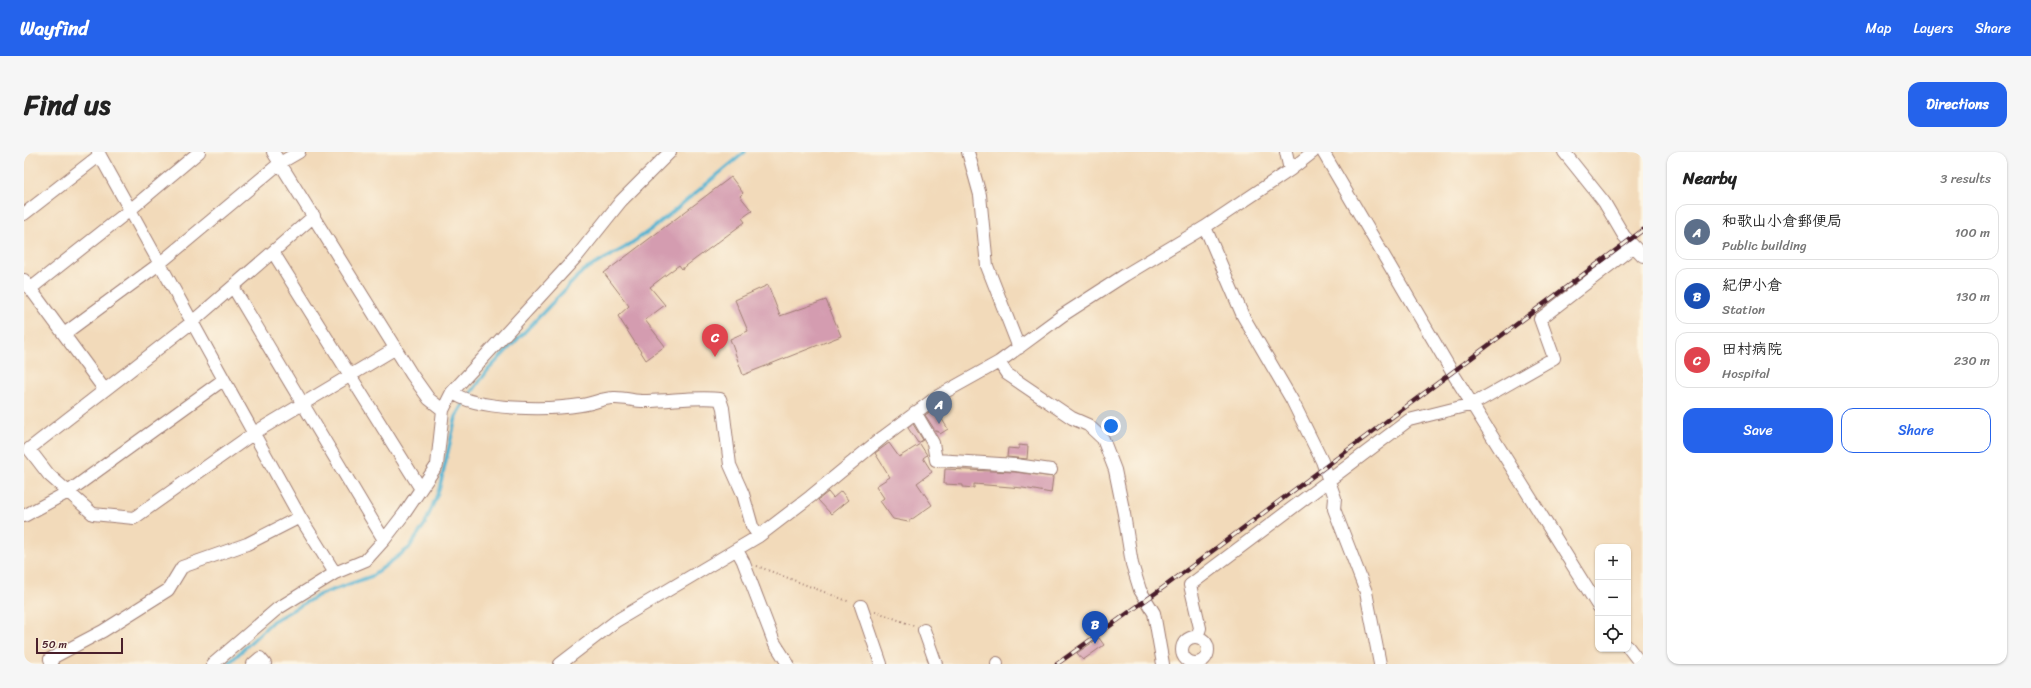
<!DOCTYPE html>
<meta charset="utf-8">
<style>
body{margin:0;font-family:Sriracha,"Klee One",sans-serif;background:#f6f6f6;color:#222}
.controls{position:absolute;right:12px;bottom:12px;display:grid;overflow:hidden;border-radius:8px;box-shadow:0 1px 3px #0004}
.controls button{width:36px;height:36px;display:grid;place-items:center;padding:0;border:0;border-bottom:1px solid #e0e0e0;background:#fff;color:#222;font:20px sans-serif}
.scale{position:absolute;left:12px;bottom:10px;width:87px;box-sizing:border-box;padding-left:4px;border:2px solid #4a1f2b;border-top:0;font-size:11px;line-height:14px;white-space:nowrap;color:#4a1f2b;-webkit-text-stroke:3px #fcf5e5;paint-order:stroke}
.you{position:absolute;left:1087px;top:274px;width:14px;height:14px;margin:-10px;border:3px solid #fff;border-radius:50%;background:#1a73e8;box-shadow:0 0 0 6px #1a73e833}
.badge{display:grid;place-items:center;width:26px;height:26px;border-radius:50%;background:#2563eb;color:#fff;font-size:13px;font-weight:700}
.pin{position:absolute;translate:-50% -33px;filter:drop-shadow(0 1px 2px #0008)}
.pin::after{content:'';position:absolute;top:21px;width:14px;height:12px;background:inherit;clip-path:polygon(0 0,100% 0,50% 100%)}
.list{margin:0;padding:0;list-style:none}
h2{display:flex;justify-content:space-between;align-items:center;height:52px;margin:0;padding:0 16px;font-size:17px}
h2 small{font-size:13px;font-weight:400;color:#767676}
.list li{display:grid;grid-template-columns:26px 1fr auto;gap:12px;align-items:center;box-sizing:border-box;height:56px;margin:0 8px 8px;padding:0 8px;border:1px solid #e0e0e0;border-radius:12px}
.list b{display:block;font-size:15px;white-space:nowrap}
.list p{margin:0;font-size:13px;white-space:nowrap;color:#767676}
.list em{font-size:13px;font-style:normal;color:#767676}
.actions{display:flex;gap:8px;padding:12px 16px}
.actions a{flex:1;padding:9px 0;border:1px solid #2563eb;border-radius:12px;text-align:center;font-size:14px;color:#2563eb}
.actions .main{background:#2563eb;color:#fff}
.icon{flex:none;width:22px;height:22px;fill:none;stroke:currentColor;stroke-width:2;stroke-linecap:round;stroke-linejoin:round}
.map{position:relative;flex:none;width:1619px;height:512px;overflow:hidden;border-radius:12px}
header{display:flex;align-items:center;gap:24px;box-sizing:border-box;height:56px;padding:0 20px;background:#2563eb;color:#fff}
header strong{font-size:19px}
nav{display:flex;gap:22px;margin-inline-start:auto;font-size:14px}
.intro{display:flex;align-items:center;justify-content:space-between;box-sizing:border-box;height:96px;padding:0 24px}
h1{margin:0;font-size:28px}
.button{padding:10px 18px;border-radius:12px;background:#2563eb;color:#fff;font-size:14px;font-weight:700}
main{display:flex;gap:24px;padding:0 24px}
aside{flex:1;background:#fff;border-radius:12px;box-shadow:0 1px 3px #0004}
.map>svg:first-child{display:block}
.lines{fill:none;stroke-linecap:round;stroke-linejoin:round}
.stream{stroke:#54b3d2;stroke-width:3.5}
.building{fill:#d49cb0}
.minor-casing{stroke:#9e7c72;stroke-width:14}
.path{stroke:#9e7c72;stroke-width:2;stroke-dasharray:1 3;stroke-linecap:butt}
.minor{stroke:#fff;stroke-width:12}
.rail-casing{stroke:#4a1f2b;stroke-width:4.5}
.rail{stroke:#fcf5e5;stroke-width:3;stroke-dasharray:9;stroke-linecap:butt}
</style>
<header>
<strong>Wayfind</strong>
<nav><a>Map</a><a>Layers</a><a>Share</a></nav>
</header>
<div class="intro"><h1>Find us</h1><a class="button">Directions</a></div>
<main>
<div class="map">
<svg width="1619" height="512" viewBox="0 0 1619 512">
<rect width="100%" height="100%" fill="#fcf5e5"/>
<filter id="ink" filterUnits="userSpaceOnUse"><feTurbulence type="fractalNoise" baseFrequency=".025" numOctaves="2"/><feDisplacementMap in="SourceGraphic" scale="8" xChannelSelector="R" yChannelSelector="G"/><feConvolveMatrix kernelMatrix="1 2 1 2 8 2 1 2 1" color-interpolation-filters="sRGB"/></filter>
<filter id="wash" filterUnits="userSpaceOnUse"><feTurbulence type="fractalNoise" baseFrequency=".012" numOctaves="4" result="noise"/><feDisplacementMap in="SourceGraphic" scale="16" xChannelSelector="R" yChannelSelector="G"/><feGaussianBlur stdDeviation="0.9" result="paint"/><feColorMatrix in="noise" values="0 0 0 0 0 0 0 0 0 0 0 0 0 0 0 0 0 1.4 0 .05"/><feComposite in="paint" operator="in"/></filter>
<g filter="url(#wash)">
<rect width="100%" height="100%" fill="#f2daba"/>
<g class="lines">
<path class="stream" d="M204 512 249 469 295 443 348 424 385 396 401 372 415 338 432 265 442 248 464 218 559 119 602 95 629 76 721 0"/>
</g>
<g id="blocks">
<path class="building" d="M707 25 719 41 716 44 728 59 718 66 721 70 658 117 655 113 626 135 641 153 621 168 641 194 622 208 594 164 605 154 580 121Z
M744 133 756 164 802 148 817 184 719 223 706 187 724 179 711 148Z
M911 256 924 277 916 282 914 279 912 280 901 263Z
M889 272 899 288 894 291 884 276Z
M865 291 875 305 896 292 903 303 899 306 908 320 893 331 908 353 884 370 869 367 856 349 860 346 852 334 866 325 851 301Z
M995 293 1004 294 1003 307 983 305 984 296 995 297Z
M921 317 991 320 1029 325 1027 341 999 336 950 332V336L939 335V333L920 332Z
M817 339 824 348 807 362 794 348 804 340 809 346Z
M1075 486 1080 493 1059 508 1053 501Z"/>
</g>
</g>
<g filter="url(#ink)">
<use href="#blocks" fill-opacity="0" stroke="#9e7c72" stroke-width="1"/>
<g class="lines">
<g class="minor-casing">
<path id="minor" d="M74 0 276 365 311 421
M249 0 388 223 405 247 419 258
M944 0 956 43 963 114 995 196
M1262 0 1266 18
M1299 0 1428 220 1574 454
M1540 0 1580 50 1600 84 1619 104
M0 62 76 3
M290 64 167 171 5 297 25 323 69 362 110 366 230 281 372 196
M1181 75 1219 164 1268 248 1298 309 1311 346 1310 357 1342 440 1356 512
M249 100 397 337
M0 128 80 237
M209 135 360 388
M6 137 106 58 175 0
M40 182 135 112 256 11 275 0
M975 210 983 222 1048 266 1064 273 1079 287 1091 318 1100 362 1108 412 1116 438 1130 461 1139 512
M428 240C452 259 526 258 557 253 568 252 579 246 589 246 601 245 612 250 623 249 647 249 672 244 696 247L699 256 706 313 719 342 728 374 735 384
M891 260 909 291 912 308 992 313 1027 318
M0 364 44 340 199 228
M713 398 719 409 750 490 764 512
M837 454 857 512
M900 478 912 512
M1158 498a13 13 0 1 1 26 0a13 13 0 1 1-26 0Z
M1173 485 1176 476 1166 433 1385 268 1449 252 1530 206 1516 167 1609 95
M1604 495 1617 512
M973 511V512
M28 512 26 507 79 479 144 438 158 415 223 392 276 365
M189 512 253 457 311 421 342 408 360 388 380 362 413 313 419 258 428 240 554 103 597 49 646 0
M229 512 236 506 241 512
M536 512 592 469 735 384 786 345 859 285 914 244 975 210 1039 163 1101 123 1181 75 1266 18 1289 0"/>
</g>
<path class="path" d="M733 414 826 450
M851 459 890 474"/>
<use href="#minor" class="minor"/>
<g class="rail-casing">
<path id="rail" d="M1033 512 1140 435 1619 78"/>
</g>
<use href="#rail" class="rail"/>
</g>
</g>
</svg>
<div class="controls">
<button>+</button>
<button>−</button>
<button><svg class="icon" aria-label="locate" viewBox="0 0 24 24"><circle cx="12" cy="12" r="6"/><path d="M12 2v4M12 18v4M2 12h4M18 12h4"/></svg></button>
</div>
<div class="scale">50 m</div>
<div class="you"></div>
<div class="pin badge" style="left:915px;top:272px;background:#5c6f8a">A</div>
<div class="pin badge" style="left:1071px;top:492px;background:#1a4fb4">B</div>
<div class="pin badge" style="left:691px;top:205px;background:#e0444e">C</div>
</div>
<aside>
<h2>Nearby<small>3 results</small></h2>
<ul class="list">
<li><span class="badge" style="background:#5c6f8a">A</span><div><b>和歌山小倉郵便局</b><p>Public building</p></div><em>100 m</em></li>
<li><span class="badge" style="background:#1a4fb4">B</span><div><b>紀伊小倉</b><p>Station</p></div><em>130 m</em></li>
<li><span class="badge" style="background:#e0444e">C</span><div><b>田村病院</b><p>Hospital</p></div><em>230 m</em></li>
</ul>
<div class="actions"><a class="main">Save</a><a>Share</a></div>
</aside>
</main>
